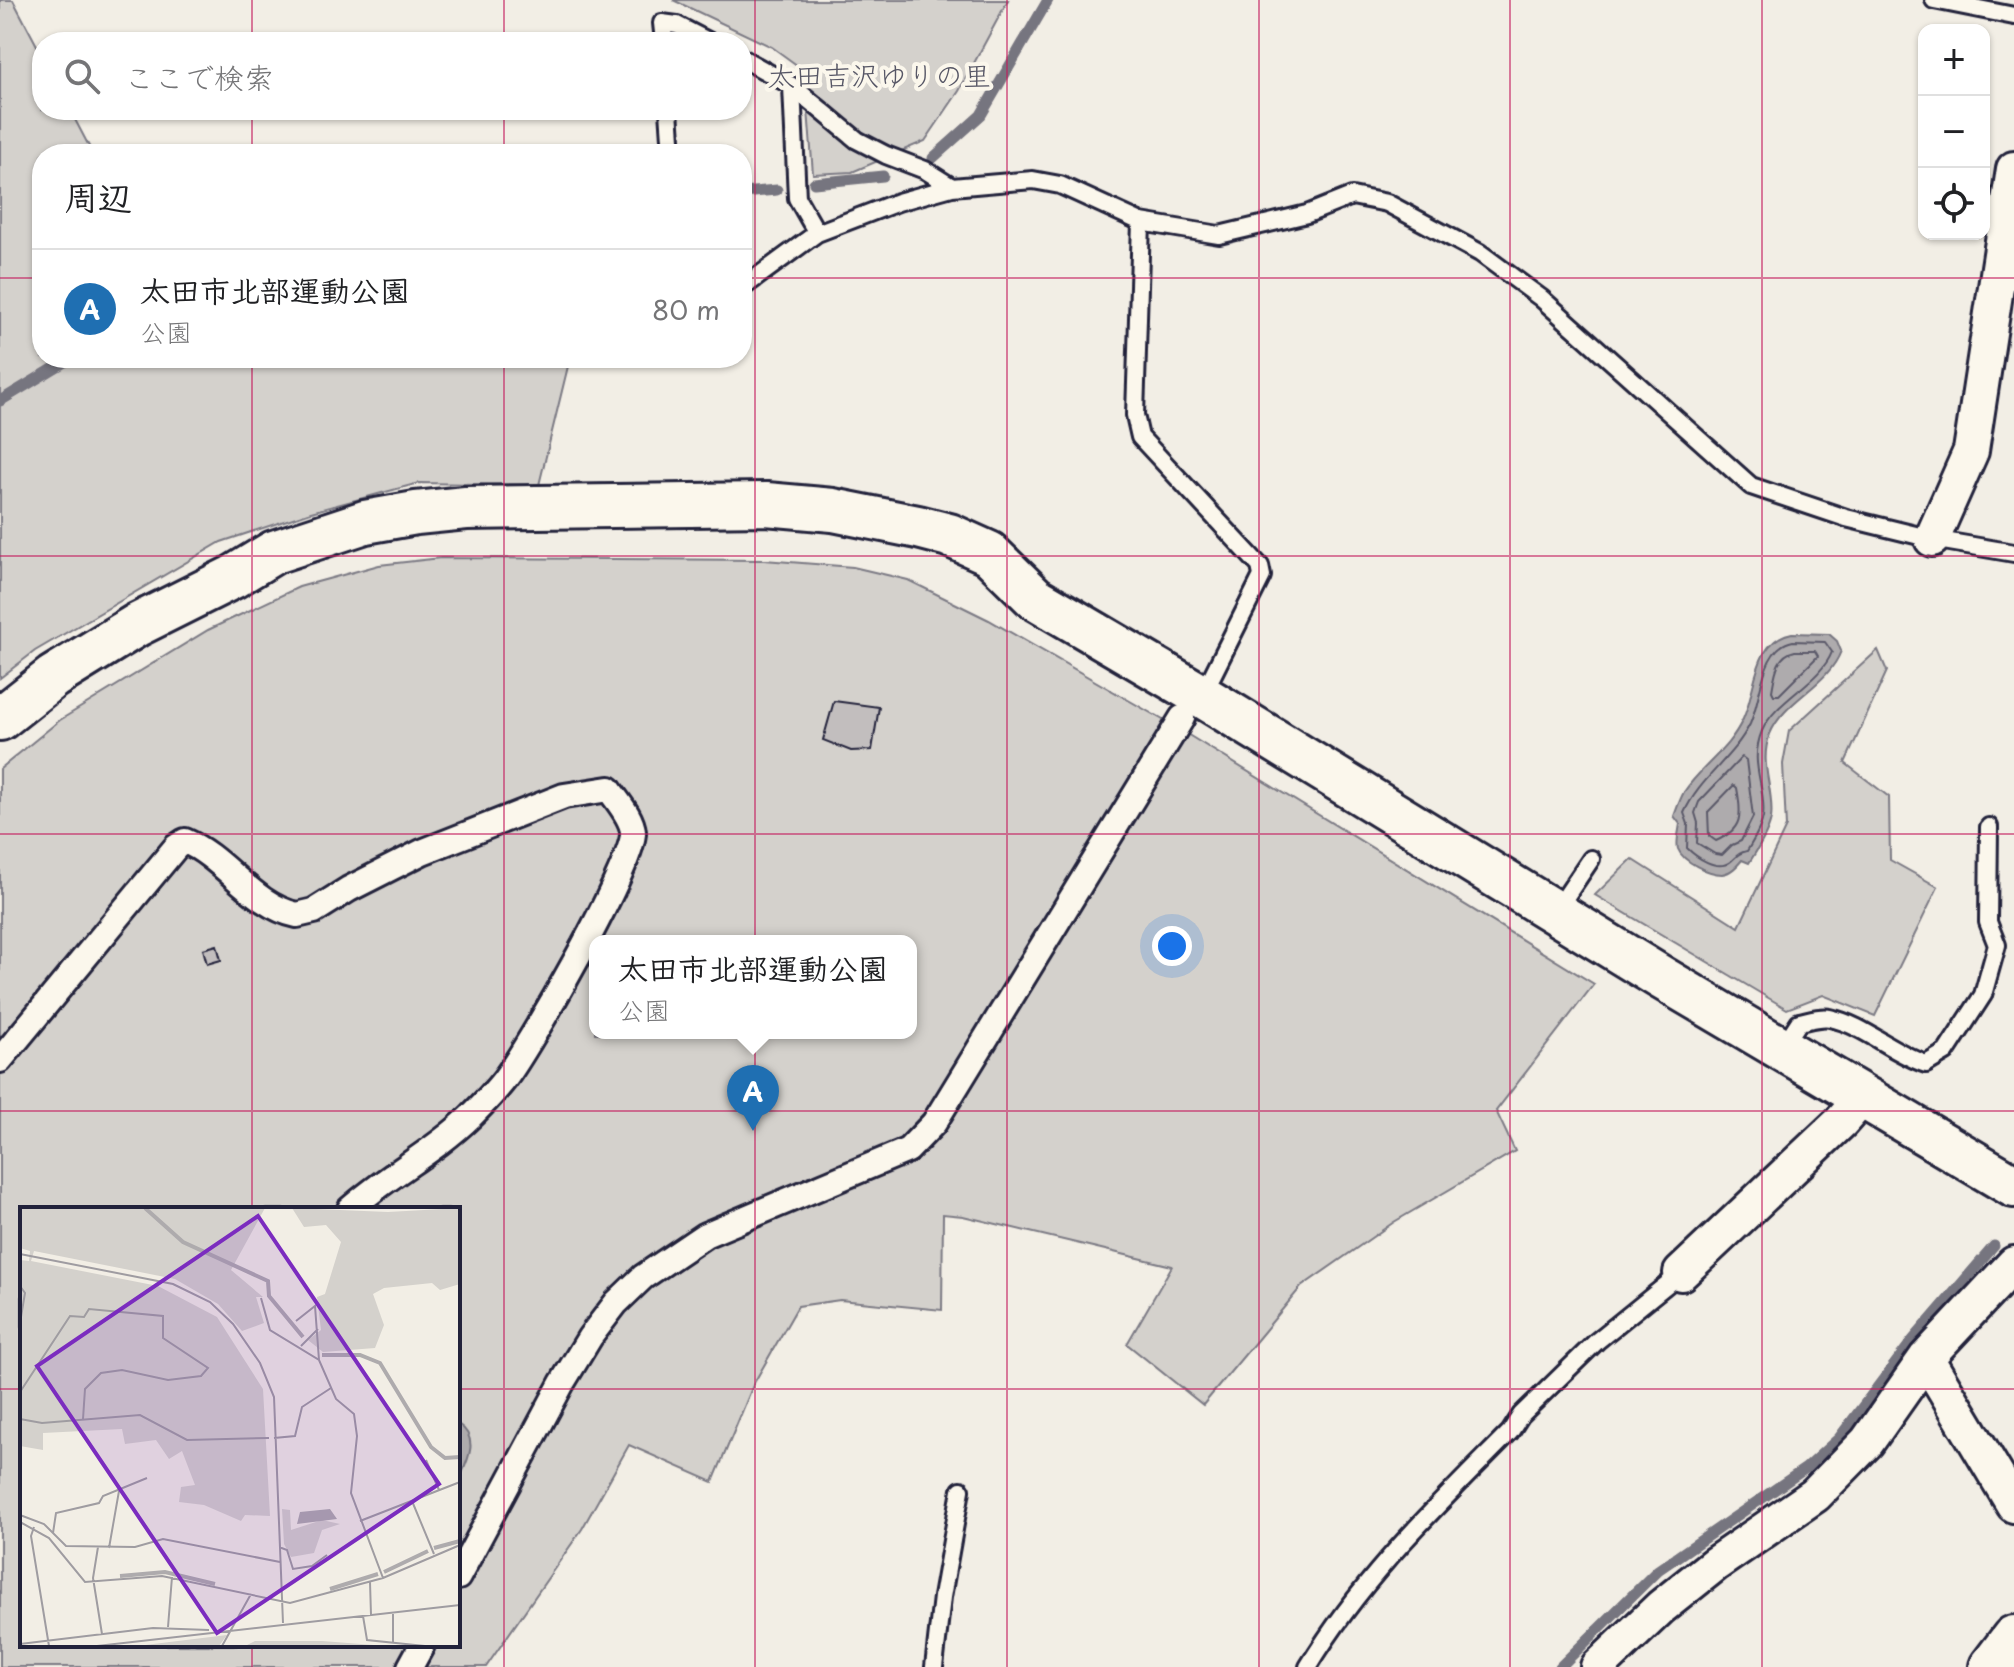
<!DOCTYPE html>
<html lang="ja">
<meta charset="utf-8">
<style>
body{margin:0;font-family:"Playpen Sans","Klee One",sans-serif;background:#f2f2f2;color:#202124}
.controls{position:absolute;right:24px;top:24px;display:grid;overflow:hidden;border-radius:16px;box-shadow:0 2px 6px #0004}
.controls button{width:72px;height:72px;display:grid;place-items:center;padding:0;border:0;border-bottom:2px solid #e0e0e0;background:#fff;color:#202124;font:40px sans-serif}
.you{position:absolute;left:1172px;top:946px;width:28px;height:28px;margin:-20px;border:6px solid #fff;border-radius:50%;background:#1a73e8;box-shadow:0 0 0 12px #1a73e833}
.badge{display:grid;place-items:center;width:52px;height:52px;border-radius:50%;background:#1f6fb2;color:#fff;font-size:26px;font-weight:700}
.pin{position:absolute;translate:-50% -66px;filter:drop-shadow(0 2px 4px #0008)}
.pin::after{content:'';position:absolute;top:42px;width:28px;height:24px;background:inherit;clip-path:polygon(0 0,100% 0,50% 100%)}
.popup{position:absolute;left:589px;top:935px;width:328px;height:104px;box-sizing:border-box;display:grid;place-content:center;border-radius:16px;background:#fff;filter:drop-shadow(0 2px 6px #0005);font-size:26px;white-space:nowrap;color:#757577}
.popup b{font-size:30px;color:#202124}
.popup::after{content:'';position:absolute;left:50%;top:100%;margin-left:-16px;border:16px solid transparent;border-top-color:#fff}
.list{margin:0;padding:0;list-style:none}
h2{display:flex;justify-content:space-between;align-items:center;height:104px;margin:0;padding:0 32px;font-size:34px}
h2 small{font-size:26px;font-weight:400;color:#757577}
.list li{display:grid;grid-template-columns:52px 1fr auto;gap:24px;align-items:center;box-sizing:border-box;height:120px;padding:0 32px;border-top:2px solid #e0e0e0}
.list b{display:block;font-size:30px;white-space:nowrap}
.list p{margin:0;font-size:26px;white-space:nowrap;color:#757577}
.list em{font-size:26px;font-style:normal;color:#757577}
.icon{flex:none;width:44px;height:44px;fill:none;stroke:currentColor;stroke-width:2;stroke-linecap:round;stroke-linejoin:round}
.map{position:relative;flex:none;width:2014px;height:1667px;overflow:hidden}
.search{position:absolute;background:#fff;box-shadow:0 2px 6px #0004;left:32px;top:32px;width:720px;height:88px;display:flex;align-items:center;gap:20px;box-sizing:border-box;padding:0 28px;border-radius:32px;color:#757577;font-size:30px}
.panel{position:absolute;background:#fff;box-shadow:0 2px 6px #0004;left:32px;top:144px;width:720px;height:224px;border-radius:32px}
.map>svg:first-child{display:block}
.green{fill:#d4d1cc;stroke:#7b7a84;stroke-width:2;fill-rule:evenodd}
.water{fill:#aeabad;stroke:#76747f;stroke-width:2}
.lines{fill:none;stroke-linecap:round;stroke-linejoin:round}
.shore{stroke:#5a5969;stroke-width:2}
.stream{stroke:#76747f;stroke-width:11}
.building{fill:#c2bebe;stroke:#22223b;stroke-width:2}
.service-casing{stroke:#22223b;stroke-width:22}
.pedestrian-casing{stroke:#22223b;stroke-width:30}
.minor-casing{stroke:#22223b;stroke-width:40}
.tertiary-casing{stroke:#22223b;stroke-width:48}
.primary-casing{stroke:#22223b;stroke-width:50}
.service{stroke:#fbf7ec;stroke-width:16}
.pedestrian{stroke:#fbf7ec;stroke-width:24}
.minor{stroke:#fbf7ec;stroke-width:34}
.tertiary{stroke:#fbf7ec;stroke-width:42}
.primary{stroke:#fbf7ec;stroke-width:44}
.grid{fill:none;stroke:#c2185b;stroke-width:2;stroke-opacity:0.55}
.labels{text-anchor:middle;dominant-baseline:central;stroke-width:8;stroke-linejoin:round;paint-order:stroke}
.park-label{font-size:28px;fill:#575766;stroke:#fbf7ec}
.inset-river{fill:none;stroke:#aeabad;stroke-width:4}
.inset-road{fill:none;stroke:#9f9ca1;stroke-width:2}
.view{fill:#7b2cbf;fill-opacity:0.15;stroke:#7b2cbf;stroke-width:4}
.inset-edge{fill:none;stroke:#22223b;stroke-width:4}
</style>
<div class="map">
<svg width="2014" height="1667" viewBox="0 0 2014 1667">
<rect width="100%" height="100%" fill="#f2eee5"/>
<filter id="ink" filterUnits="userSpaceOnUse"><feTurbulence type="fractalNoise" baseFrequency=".0125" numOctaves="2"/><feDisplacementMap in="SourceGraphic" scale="16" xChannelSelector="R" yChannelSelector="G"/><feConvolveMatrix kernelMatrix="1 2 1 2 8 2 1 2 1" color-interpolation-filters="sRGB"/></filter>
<g filter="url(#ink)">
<path class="green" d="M0 0H13L42 55V110H70L93 154H42V358H570L539 485 419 483 311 512 221 542 35 651 0 678Z
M673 0H1008L959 91 925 141 852 172 813 174 805 71 772 47Z
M441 558 764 560 853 567 908 580 989 620 1177 728 1594 984 1496 1111 1515 1151 1394 1222 1301 1287 1203 1405 1127 1344 1172 1266 963 1216 943 1214 942 1310 840 1300 798 1306 754 1383 713 1482 629 1445 582 1529 486 1667H0V769L60 720 208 630 299 587 379 565ZM595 941H911V1033H595ZM22 1209H458V1645H22Z
M1878 650 1887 671 1845 763 1889 797 1890 860 1938 887 1875 1016 1823 995 1787 1009 1595 895 1632 859 1739 927 1786 827 1783 764 1789 731Z"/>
<path class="water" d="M1792 633 1829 634 1837 641 1841 651C1828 686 1784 700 1770 734 1758 764 1775 790 1771 819 1768 834 1757 850 1749 863L1742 860C1737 866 1731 873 1722 874 1709 874 1683 862 1678 849 1676 842 1679 831 1680 824L1674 816C1677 808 1680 799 1684 792 1701 766 1729 750 1743 719 1757 688 1753 641 1792 633Z
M458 1424C481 1439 467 1462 458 1482Z"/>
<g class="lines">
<path class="shore" d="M1793 641 1825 642 1832 652C1820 683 1776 699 1762 731 1748 765 1767 787 1763 817 1761 829 1753 841 1747 851 1738 853 1737 856 1730 862 1717 872 1696 857 1687 848L1688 824 1684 813C1699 779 1733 758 1750 724 1762 697 1761 647 1793 641Z
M1795 651H1815L1818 656 1779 695H1774L1772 691C1775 675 1776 655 1795 651Z
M1742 757 1746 760 1753 817 1741 841 1732 845 1722 855 1715 854 1697 843 1698 823 1695 813 1699 802Z
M1734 785 1737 788C1742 815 1743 829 1716 841L1709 836 1708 812Z"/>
<path class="stream" d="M933 158 981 115 1048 0
M814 183 883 176
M742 193 777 190
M0 401 71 358
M1560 1667 1658 1570 1806 1468 1839 1438 1913 1340 1994 1246"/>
</g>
<path class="building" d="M834 701 879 707 872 750 851 751 823 740Z
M217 945 221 960 207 964 203 949Z"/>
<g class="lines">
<g class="service-casing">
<path id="service" d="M1934 0 2014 16
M664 42 662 23 677 25 710 42
M742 58 792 86 857 140 886 155 925 170 952 187
M792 86 797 198 817 233
M669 110 672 154
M1141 222 1135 415 1140 437 1260 566 1262 576 1203 694
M742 288 817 233 898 202 952 187 1033 180 1060 185 1141 222 1219 235 1307 214 1352 196 1387 203 1480 253 1541 298 1751 486 1846 518 1932 539 2014 553
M1556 911 1591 859
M1782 1048 1799 1022C1809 1020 1821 1016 1830 1018 1864 1025 1892 1053 1926 1064L1946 1052 1983 995 1997 945 1988 922 1989 827
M934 1667 942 1597 961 1490
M1308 1667C1363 1576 1436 1507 1510 1432L1521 1415 1597 1341 1681 1273"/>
</g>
<g class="pedestrian-casing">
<path id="pedestrian" d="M0 1060 176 847 185 841C225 858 253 906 297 915L314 911 349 889 422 852 564 796 609 789C617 801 632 817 633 832 635 863 528 1049 504 1080 494 1093 482 1105 471 1116 434 1152 388 1175 350 1209
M458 1577 562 1383 590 1337 616 1303 643 1277 705 1235 908 1150 934 1123 1182 718
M410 1667 422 1645"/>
</g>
<g class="minor-casing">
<path id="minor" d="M1932 539 1971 451 2014 169
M1681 1273 1841 1122 1863 1097
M1926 1358 2014 1505
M1598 1667 1661 1607 1715 1564 1815 1495 1867 1442 1926 1358 2014 1264"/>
</g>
<g class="tertiary-casing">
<path id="tertiary" d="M0 719 53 677 137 625 233 577 274 552 365 522 416 513 466 508 766 504 833 510 918 527 949 535 989 553 1035 598 1202 696 1662 978 2014 1186"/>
</g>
<g class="primary-casing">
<path id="primary" d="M1992 1667 2014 1638"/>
</g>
<use href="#service" class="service"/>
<use href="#pedestrian" class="pedestrian"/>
<use href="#minor" class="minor"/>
<use href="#tertiary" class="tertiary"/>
<use href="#primary" class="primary"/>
</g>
</g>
<path class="grid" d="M252 0V42M504 0V42M755 0V1667M1007 0V1667M1259 0V1667M1510 0V1667M1762 0V1667M252 110V154M504 110V154M0 278H42M742 278H2014M252 358V1209M504 358V1667M0 556H2014M0 834H2014M0 1111H2014M0 1389H22M458 1389H2014M252 1645V1667"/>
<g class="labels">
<g class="park-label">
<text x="879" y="74">太田吉沢ゆりの里</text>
</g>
</g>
<g transform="translate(20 1207)">
<rect width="440" height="440" fill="#f2eee5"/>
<path d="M0 1H245L211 63 243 90H236L244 116 222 124 198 97 155 72 14 44 11 54 138 79 197 110 243 182 250 309 225 308 221 314 184 298 159 295 161 280 175 278 162 244 149 252 136 233 105 237 102 222 23 226V243L0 239V53L9 54 10 44 0 41ZM272 1 368 5 440 1V77L420 83 412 76 364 81 353 87 364 118 355 141 303 145 288 133 301 123 297 90 305 87 321 35 306 18 284 20ZM262 302 270 303 271 323 302 313 320 317 302 323 294 346 271 350 264 337ZM207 428 199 439H117ZM235 434H302L367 439H225Z" fill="#d4d1cc"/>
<path d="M310 302 317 312 277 317 280 305Z" fill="#aeabad"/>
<path class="inset-river" d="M125 1 163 35 248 74 249 89 283 130M302 148H340L360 156 411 240 425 251 440 250M414 341 440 334M364 365 408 344M100 369 145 365 195 377M310 382 358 367"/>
<path class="inset-road" d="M0 47 153 77 190 95 213 117 240 156 254 190 263 416M0 79 5 86 0 116M241 91 250 123 299 153 316 192 334 207 337 229 331 286 363 371M276 114 295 99 299 153M281 139 298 122M0 185 50 109 64 110 69 102 143 109V131L188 161 181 169 148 173 102 163 81 166 65 182 63 212M0 212 22 216 120 208 167 233 249 231M254 231 275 229 282 200 311 181M406 253 419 283M392 294 414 347M0 308 24 317 46 339 115 340 143 332 260 355M340 314 440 275M0 315 29 331 65 375 142 369 270 396 363 371 440 338M14 320 11 329 29 439M33 326 36 306 79 296 83 289 127 271M78 340 73 371 82 427M259 340 267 343 273 362 292 359 307 348M89 341 99 284M350 375 351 408M373 405V437M343 409 347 433 405 439M148 420 152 370M0 437 133 421 189 423M77 439 440 398M202 439 231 387"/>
<path class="view" d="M238 9 419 277 197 426 17 159Z"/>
<rect width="440" height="440" class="inset-edge"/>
</g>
</svg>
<div class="controls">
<button>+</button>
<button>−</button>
<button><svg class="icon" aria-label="locate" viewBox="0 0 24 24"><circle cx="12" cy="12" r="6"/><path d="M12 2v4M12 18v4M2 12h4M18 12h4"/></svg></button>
</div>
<div class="you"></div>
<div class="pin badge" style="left:753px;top:1131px">A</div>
<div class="popup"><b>太田市北部運動公園</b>公園</div>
<div class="search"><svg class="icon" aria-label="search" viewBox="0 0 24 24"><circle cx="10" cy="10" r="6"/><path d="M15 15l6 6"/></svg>ここで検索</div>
<section class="panel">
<h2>周辺<small></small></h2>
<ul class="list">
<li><span class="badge">A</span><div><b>太田市北部運動公園</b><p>公園</p></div><em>80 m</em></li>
</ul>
</section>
</div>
